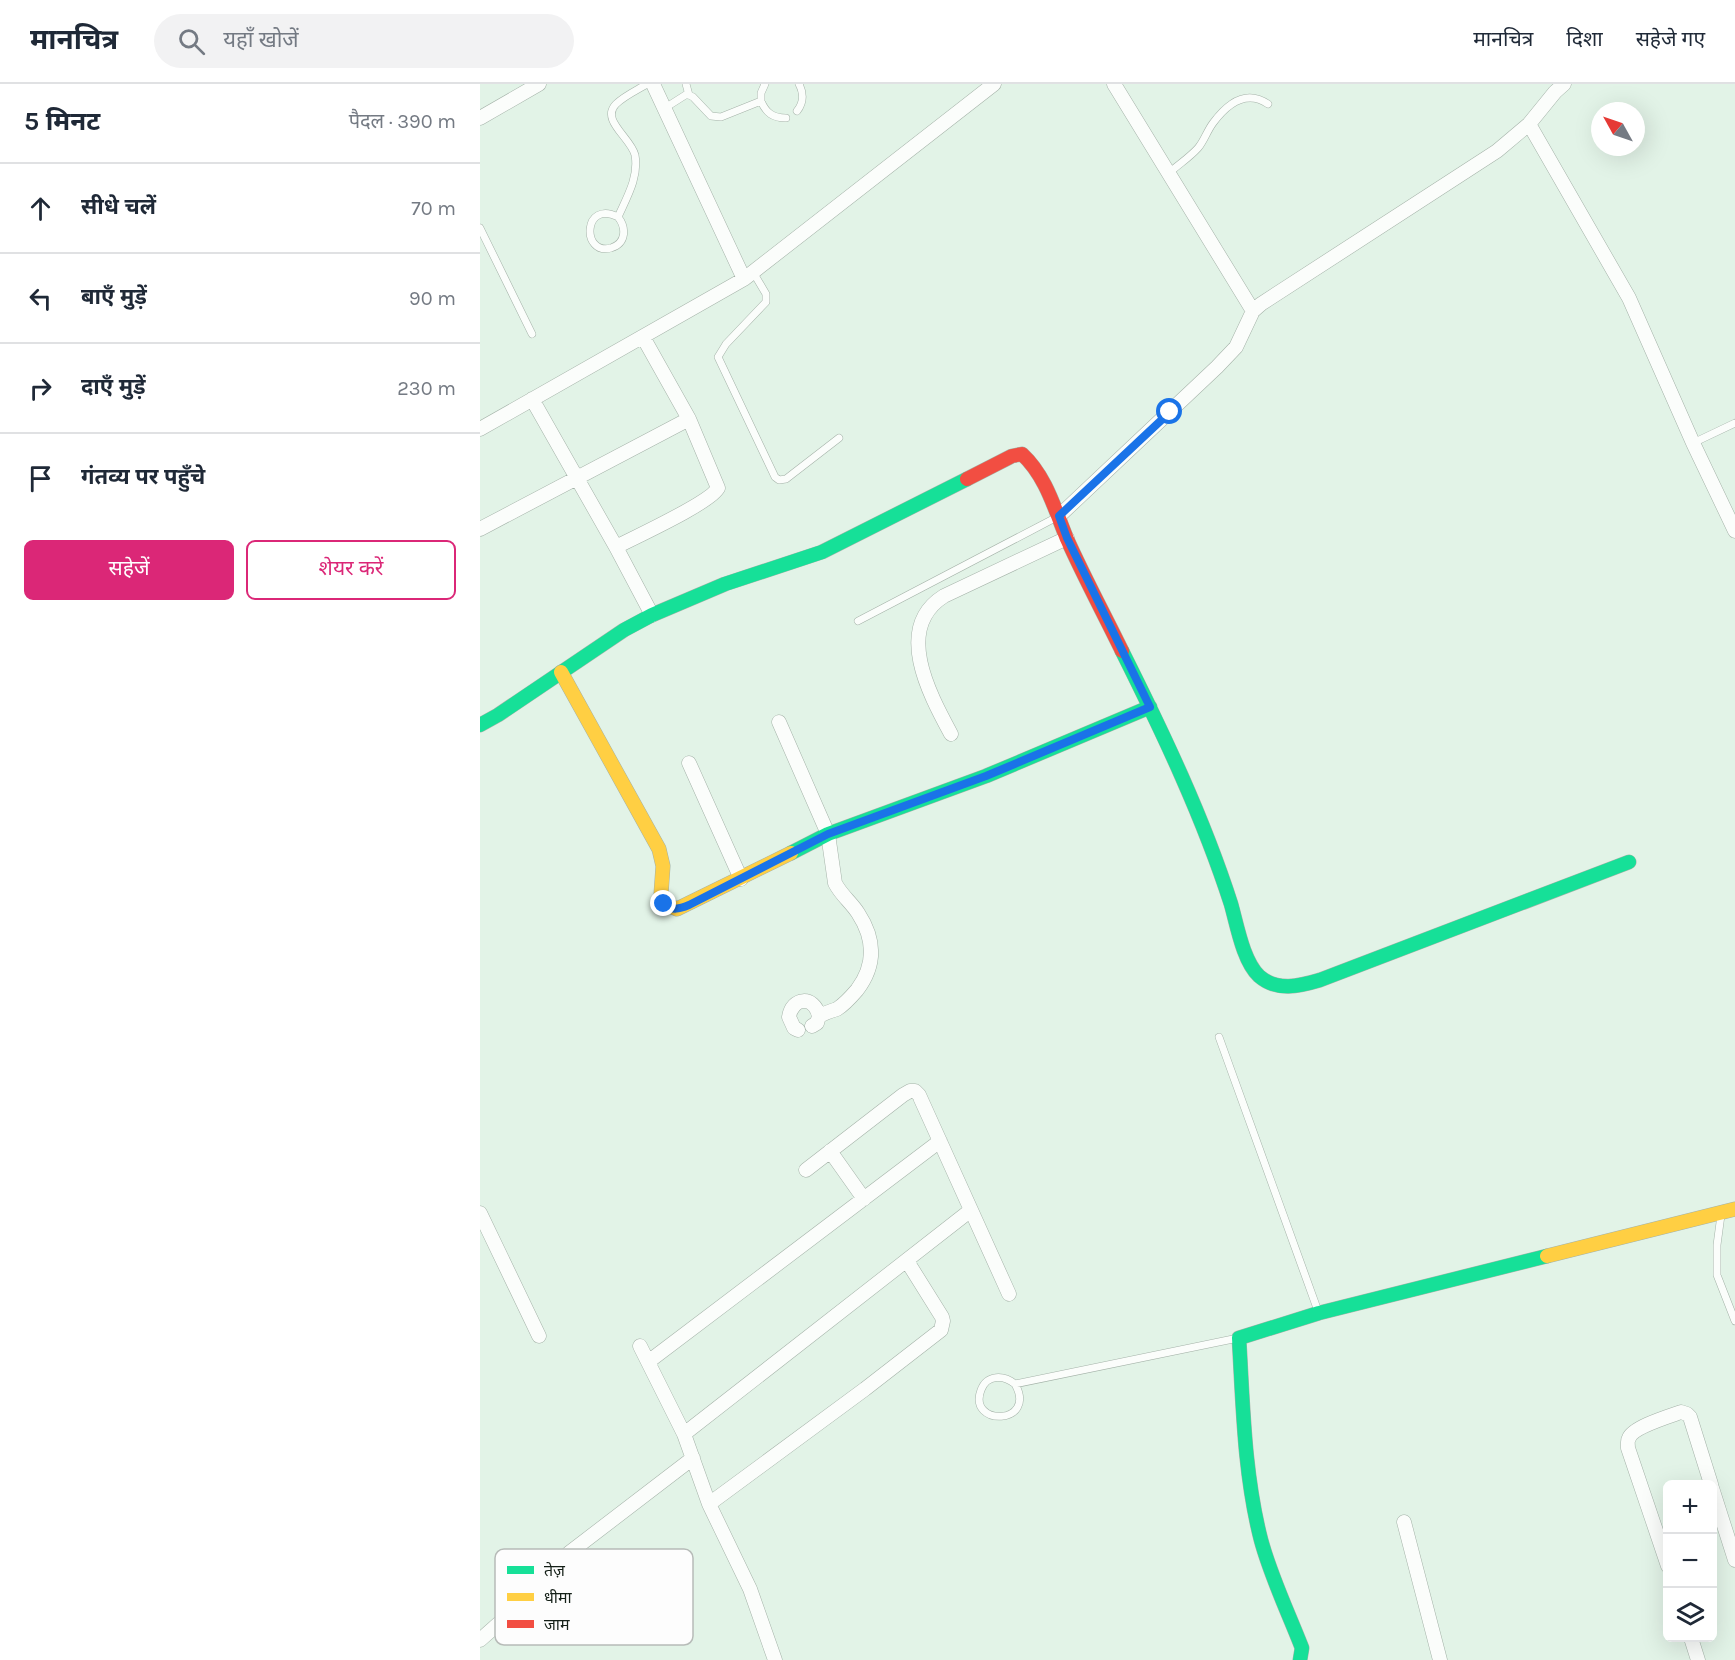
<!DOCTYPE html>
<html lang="hi">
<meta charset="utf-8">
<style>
body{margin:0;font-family:Karla,"Noto Sans Devanagari",sans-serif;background:#f2f2f3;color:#1f2937}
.controls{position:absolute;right:18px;bottom:18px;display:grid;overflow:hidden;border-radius:9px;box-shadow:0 6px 24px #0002}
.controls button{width:54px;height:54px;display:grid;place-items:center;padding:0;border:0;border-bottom:2px solid #e0e1e3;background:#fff;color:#1f2937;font:30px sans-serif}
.compass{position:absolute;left:1111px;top:18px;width:54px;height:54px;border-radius:50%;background:#fff;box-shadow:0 6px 24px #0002;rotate:310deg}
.stop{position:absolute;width:18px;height:18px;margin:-14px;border:4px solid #1a73e8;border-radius:50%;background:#fff}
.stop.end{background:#1a73e8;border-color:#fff;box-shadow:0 2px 6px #0008}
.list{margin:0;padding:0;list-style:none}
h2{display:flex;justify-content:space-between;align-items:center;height:78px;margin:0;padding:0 24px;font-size:26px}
h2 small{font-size:20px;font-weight:400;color:#747a83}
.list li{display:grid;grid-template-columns:39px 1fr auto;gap:18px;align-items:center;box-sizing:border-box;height:90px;padding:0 24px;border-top:2px solid #e0e1e3}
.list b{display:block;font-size:22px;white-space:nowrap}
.list em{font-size:20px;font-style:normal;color:#747a83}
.actions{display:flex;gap:12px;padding:18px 24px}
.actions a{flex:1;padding:14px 0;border:2px solid #db2777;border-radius:9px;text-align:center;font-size:21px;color:#db2777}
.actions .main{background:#db2777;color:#fff}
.icon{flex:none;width:33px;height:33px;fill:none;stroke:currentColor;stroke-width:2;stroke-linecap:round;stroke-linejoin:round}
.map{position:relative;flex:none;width:1255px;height:1576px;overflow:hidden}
header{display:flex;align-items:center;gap:36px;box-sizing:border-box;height:84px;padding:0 30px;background:#fff;border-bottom:2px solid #e0e1e3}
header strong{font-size:28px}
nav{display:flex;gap:33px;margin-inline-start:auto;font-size:21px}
.search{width:420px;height:54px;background:#f2f2f3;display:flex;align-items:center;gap:15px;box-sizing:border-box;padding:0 21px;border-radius:33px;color:#747a83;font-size:22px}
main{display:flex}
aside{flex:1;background:#fff}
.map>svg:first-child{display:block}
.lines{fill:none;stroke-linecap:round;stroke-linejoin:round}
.lane-casing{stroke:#a4b2a8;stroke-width:8}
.street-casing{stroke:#a4b2a8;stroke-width:15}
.fast-casing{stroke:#a4b2a8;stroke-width:15}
.slow-casing{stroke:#a4b2a8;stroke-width:15}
.jam-casing{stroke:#a4b2a8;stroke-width:15}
.lane{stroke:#fbfdfb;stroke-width:7}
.street{stroke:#fbfdfb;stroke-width:14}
.fast{stroke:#16e098;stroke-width:14}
.slow{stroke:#ffcf43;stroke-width:14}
.jam{stroke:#f24e42;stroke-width:14}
.route{stroke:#1a73e8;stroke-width:8}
.key{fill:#fdfdfd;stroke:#b7bbb8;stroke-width:1.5}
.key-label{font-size:16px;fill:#152018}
</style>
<header>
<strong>मानचित्र</strong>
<div class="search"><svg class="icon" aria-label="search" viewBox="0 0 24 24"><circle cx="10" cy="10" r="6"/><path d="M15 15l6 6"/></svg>यहाँ खोजें</div>
<nav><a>मानचित्र</a><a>दिशा</a><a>सहेजे गए</a></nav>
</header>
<main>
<aside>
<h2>5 मिनट<small>पैदल · 390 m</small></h2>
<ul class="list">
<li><svg class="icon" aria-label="ahead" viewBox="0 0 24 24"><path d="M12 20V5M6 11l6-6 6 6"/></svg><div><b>सीधे चलें</b></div><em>70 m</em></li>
<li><svg class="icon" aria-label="left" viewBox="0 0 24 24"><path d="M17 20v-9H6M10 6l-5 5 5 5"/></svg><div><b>बाएँ मुड़ें</b></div><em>90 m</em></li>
<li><svg class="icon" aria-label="right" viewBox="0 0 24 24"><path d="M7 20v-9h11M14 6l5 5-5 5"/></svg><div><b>दाएँ मुड़ें</b></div><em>230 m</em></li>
<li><svg class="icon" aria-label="arrive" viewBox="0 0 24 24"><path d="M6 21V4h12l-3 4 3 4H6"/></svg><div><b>गंतव्य पर पहुँचे</b></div></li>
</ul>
<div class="actions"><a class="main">सहेजें</a><a>शेयर करें</a></div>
</aside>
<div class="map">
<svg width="1255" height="1576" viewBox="0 0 1255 1576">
<rect width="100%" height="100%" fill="#e2f3e7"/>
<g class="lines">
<g class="lane-casing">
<path id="lane" d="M206 0 209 11
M281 17C286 29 293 34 306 34
M185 24 207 10 213 13 231 32 241 33 281 17V9L285 0
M317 27C324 18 324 10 319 0
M689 89C698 81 710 73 718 64 724 57 727 47 733 39 747 20 766 5 788 20
M138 133C103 115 101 172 131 164 147 159 146 143 138 133 147 113 159 93 155 71 151 54 120 36 136 20 144 12 157 6 167 0
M0 144 52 250
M273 188 286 210V218L246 260 238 273 295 393 299 396 306 395 359 354
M1213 359 1255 339
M378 537 577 433
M739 953 838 1227
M1241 1131 1237 1161V1191L1255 1237
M535 1300C558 1341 487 1343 501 1306 507 1290 524 1291 535 1300L758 1254"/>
</g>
<g class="street-casing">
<path id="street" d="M173 0 264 195
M634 0 773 227 781 220 1017 67 1049 40 1075 8 1084 0
M0 34 59 0
M1049 40 1149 214 1213 359 1255 447
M52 315 136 463 172 531
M0 345 264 195 514 0
M579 432 737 283 756 263 773 227
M0 445 209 335
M136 463C155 453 230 419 238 404L209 335 163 253
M299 638 348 750 355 799C361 811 371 818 378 829 395 855 396 881 377 906 371 913 365 920 357 925 351 927 345 929 339 932L337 939 332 942
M471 650C450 611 413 544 464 512L587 454
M209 679 261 795
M318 946 314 944 309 933C312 913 334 911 339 932
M350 1067 384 1115
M326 1086 423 1011 430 1007H435L439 1011 529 1210
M0 1129 59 1252
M160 1262 204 1350 229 1420 270 1505 295 1576
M168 1278 460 1057
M204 1350 491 1126
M1232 1404 1255 1476
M229 1420 385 1305 461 1246 463 1237 462 1233 427 1177
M924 1438 960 1576
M1188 1482 1148 1364C1148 1361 1147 1357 1149 1354 1153 1343 1190 1332 1201 1328L1207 1330 1210 1333 1231 1400
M1211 1554 1218 1576
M0 1556 52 1510 89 1469 213 1374"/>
</g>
<g class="fast-casing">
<path id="fast" d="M642 567C683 649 723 733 751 820 757 841 763 877 779 892 797 908 820 902 840 896L1149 778
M0 641 18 631 144 546 172 531 245 500 342 468 487 395
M311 769 348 750 506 692 670 623
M820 1576 822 1564C808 1528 791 1493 781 1456 764 1390 763 1321 759 1254L839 1229 1067 1172"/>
</g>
<g class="slow-casing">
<path id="slow" d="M81 588 179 765 183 782 181 810 185 820 197 825 311 769
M1067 1172 1255 1125"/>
</g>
<g class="jam-casing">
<path id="jam" d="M487 395 532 372 542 370C566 392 575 426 587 455 604 493 624 530 642 567"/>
</g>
<use href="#lane" class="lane"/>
<use href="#street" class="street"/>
<use href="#fast" class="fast"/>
<use href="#slow" class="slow"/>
<use href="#jam" class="jam"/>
</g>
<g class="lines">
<path class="route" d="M184 820C193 827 199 825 209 821L348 750 506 692 670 623 587 454 579 432 690 328"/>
</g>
<rect x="15" y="1465" width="198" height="96" rx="9" class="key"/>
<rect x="27" y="1482" width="27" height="8" fill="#16e098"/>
<rect x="27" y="1509" width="27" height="8" fill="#ffcf43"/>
<rect x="27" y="1536" width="27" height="8" fill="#f24e42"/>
<g class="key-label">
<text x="64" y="1492">तेज़</text>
<text x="64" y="1519">धीमा</text>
<text x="64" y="1546">जाम</text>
</g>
</svg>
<div class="controls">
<button>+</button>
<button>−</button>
<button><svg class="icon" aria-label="layers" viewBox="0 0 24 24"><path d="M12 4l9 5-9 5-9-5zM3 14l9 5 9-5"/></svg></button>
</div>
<svg class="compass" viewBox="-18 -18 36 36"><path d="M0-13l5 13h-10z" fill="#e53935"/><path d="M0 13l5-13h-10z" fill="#747a83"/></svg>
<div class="stop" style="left:690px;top:328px"></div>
<div class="stop end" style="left:184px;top:820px"></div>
</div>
</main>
